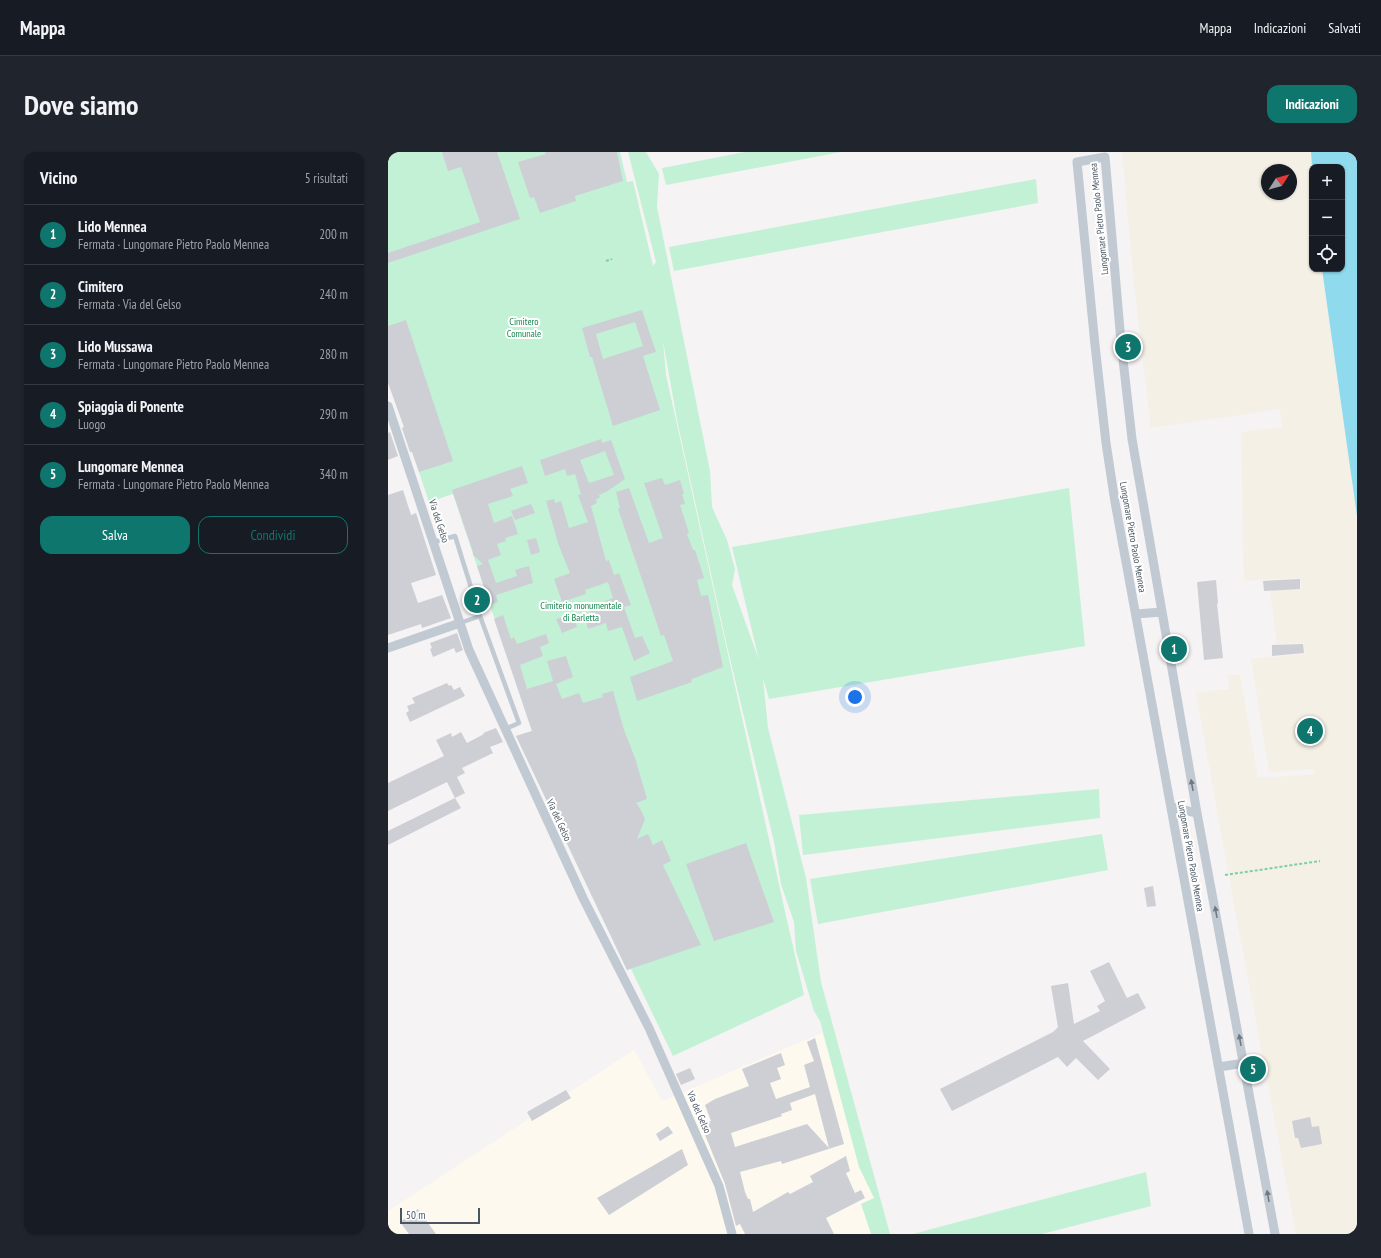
<!DOCTYPE html>
<html lang="it">
<meta charset="utf-8">
<style>
body{margin:0;font-family:"PT Sans Narrow",sans-serif;background:#20242c;color:#f1f3f6}
.controls{position:absolute;right:12px;top:12px;display:grid;overflow:hidden;border-radius:8px;box-shadow:0 1px 3px #0004}
.controls button{width:36px;height:36px;display:grid;place-items:center;padding:0;border:0;border-bottom:1px solid #363941;background:#171b24;color:#f1f3f6;font:20px sans-serif}
.compass{position:absolute;left:873px;top:12px;width:36px;height:36px;border-radius:50%;background:#171b24;box-shadow:0 1px 3px #0004;rotate:54deg}
.scale{position:absolute;left:12px;bottom:10px;width:80px;box-sizing:border-box;padding-left:4px;border:2px solid #4a5661;border-top:0;font-size:11px;line-height:14px;white-space:nowrap;color:#4a5661;-webkit-text-stroke:3px #fff;paint-order:stroke}
.you{position:absolute;left:467px;top:545px;width:14px;height:14px;margin:-10px;border:3px solid #fff;border-radius:50%;background:#1a73e8;box-shadow:0 0 0 6px #1a73e833}
.badge{display:grid;place-items:center;width:26px;height:26px;border-radius:50%;background:#0f766e;color:#fff;font-size:13px;font-weight:700}
.pin{position:absolute;translate:-50% -50%;border:2px solid #fff;box-shadow:0 1px 4px #0006}
.list{margin:0;padding:0;list-style:none}
h2{display:flex;justify-content:space-between;align-items:center;height:52px;margin:0;padding:0 16px;font-size:17px}
h2 small{font-size:13px;font-weight:400;color:#9ea1a6}
.list li{display:grid;grid-template-columns:26px 1fr auto;gap:12px;align-items:center;box-sizing:border-box;height:60px;padding:0 16px;border-top:1px solid #363941}
.list b{display:block;font-size:15px;white-space:nowrap}
.list p{margin:0;font-size:13px;white-space:nowrap;color:#9ea1a6}
.list em{font-size:13px;font-style:normal;color:#9ea1a6}
.actions{display:flex;gap:8px;padding:12px 16px}
.actions a{flex:1;padding:9px 0;border:1px solid #0f766e;border-radius:12px;text-align:center;font-size:14px;color:#0f766e}
.actions .main{background:#0f766e;color:#fff}
.icon{flex:none;width:22px;height:22px;fill:none;stroke:currentColor;stroke-width:2;stroke-linecap:round;stroke-linejoin:round}
.map{position:relative;flex:none;width:969px;height:1082px;overflow:hidden;border-radius:12px}
header{display:flex;align-items:center;gap:24px;box-sizing:border-box;height:56px;padding:0 20px;background:#171b24;border-bottom:1px solid #363941}
header strong{font-size:19px}
nav{display:flex;gap:22px;margin-inline-start:auto;font-size:14px}
.intro{display:flex;align-items:center;justify-content:space-between;box-sizing:border-box;height:96px;padding:0 24px}
h1{margin:0;font-size:28px}
.button{padding:10px 18px;border-radius:12px;background:#0f766e;color:#fff;font-size:14px;font-weight:700}
main{display:flex;gap:24px;padding:0 24px}
aside{flex:1;background:#171b24;border-radius:12px;box-shadow:0 1px 3px #0004}
.map>svg:first-child{display:block}
.commercial{fill:#fdf9ef}
.green{fill:#c3f1d5}
.sand{fill:#f5f0e5;fill-rule:evenodd}
.water{fill:#90daee}
.building{fill:#cdcfd5;fill-rule:evenodd}
.lines{fill:none;stroke-linecap:round;stroke-linejoin:round}
.path{stroke:#7ad0a6;stroke-width:2;stroke-dasharray:3 2;stroke-linecap:butt}
.lane{stroke:#c1cad2;stroke-width:4.5}
.street{stroke:#c1cad2;stroke-width:9}
.oneway{fill:#6e7983}
.labels{text-anchor:middle;dominant-baseline:central;stroke-width:4;stroke-linejoin:round;paint-order:stroke}
.street-label{font-size:10px;fill:#4a5661;stroke:#fff}
.park-label{font-size:10px;fill:#17864f;stroke:#fff}
</style>
<header>
<strong>Mappa</strong>
<nav><a>Mappa</a><a>Indicazioni</a><a>Salvati</a></nav>
</header>
<div class="intro"><h1>Dove siamo</h1><a class="button">Indicazioni</a></div>
<main>
<aside>
<h2>Vicino<small>5 risultati</small></h2>
<ul class="list">
<li><span class="badge">1</span><div><b>Lido Mennea</b><p>Fermata · Lungomare Pietro Paolo Mennea</p></div><em>200 m</em></li>
<li><span class="badge">2</span><div><b>Cimitero</b><p>Fermata · Via del Gelso</p></div><em>240 m</em></li>
<li><span class="badge">3</span><div><b>Lido Mussawa</b><p>Fermata · Lungomare Pietro Paolo Mennea</p></div><em>280 m</em></li>
<li><span class="badge">4</span><div><b>Spiaggia di Ponente</b><p>Luogo</p></div><em>290 m</em></li>
<li><span class="badge">5</span><div><b>Lungomare Mennea</b><p>Fermata · Lungomare Pietro Paolo Mennea</p></div><em>340 m</em></li>
</ul>
<div class="actions"><a class="main">Salva</a><a>Condividi</a></div>
</aside>
<div class="map">
<svg width="969" height="1082" viewBox="0 0 969 1082">
<rect width="100%" height="100%" fill="#f5f3f3"/>
<path class="commercial" d="M434 881 500 1082H0V1059L246 898 274 949Z"/>
<path class="green" d="M0 0H232L239 30 245 29 265 114 268 110 240 0H258L271 22 269 55 322 319 324 355 339 388 347 417 344 433 371 508 344 395 681 336 697 494 381 547 375 526 380 576 418 726 433 830 502 1082H483L473 1052 486 1046 471 1015 432 869 426 859 408 799 406 770 393 732 386 690 339 494 289 268 275 189 278 223 398 764 416 843 285 904 243 817 239 818 128 584 144 579 65 342 41 350 0 227Z
M357 0H453L278 33 274 16Z
M648 27 650 51 286 119 281 95Z
M711 637 712 666 415 703 411 663Z
M714 682 720 718 430 772 422 727Z
M758 1020 763 1054 654 1082H525Z"/>
<path class="sand" d="M734 0H923L924 15V117H934L969 364V1082H908L845 747 808 541 841 537 840 523H852L870 626 927 622 926 617 881 620 863 507 917 502 916 491 889 492 882 439 914 437 912 426 856 429 853 280 894 275 892 257 763 276 746 133ZM879 18H903V42H879Z"/>
<path class="water" d="M923 0H969V364L934 117H954V15H924Z"/>
<path class="building" d="M54 0H109L132 67 0 111V101L92 70 73 15 60 19Z
M157 0H229L235 29 187 44 188 49 152 61 146 45 142 46 130 10 158 2Z
M254 158 268 200 255 204 272 258 225 274 204 205H202L194 176ZM247 170 255 194 215 207 208 182Z
M18 168 65 309 31 320 24 300H22L14 276 16 275 0 231V174Z
M2 280 10 304 0 308V281Z
M213 287 214 291 223 288 237 327 218 340 211 343 212 345 208 348 209 351 203 354 218 409 221 408 226 423 231 421 243 453 236 455 247 486 254 484 262 501 246 509 234 475 220 479 218 471 200 477 197 465 203 463 200 456 225 446 220 430 197 438 198 442 174 450 166 427 182 421 171 394 158 349 166 347 167 351 173 349 181 376 200 370 190 343 193 342 187 322 179 324 177 317 157 324 152 308ZM217 299 226 323 201 331 192 308Z
M134 314 140 331 122 337 125 344 100 352 106 371 124 364 130 382 117 386 118 389 109 392 113 403 100 408 108 431 129 424 127 418 141 414 145 431 108 443 110 450 102 453 89 414 95 412 85 403V400L64 338Z
M274 326 277 333 292 328 296 342H294L297 352 292 353 301 381 299 382 305 398H307L312 413 316 426 309 428 313 444 320 443 335 515 304 527 303 528 304 530 249 549 242 525 285 509 276 483 273 484 264 457 230 357 232 356 228 340 241 336 261 391 275 386 256 331Z
M15 338 23 363 28 361 48 423 23 431 30 451 54 443 63 466 34 476 33 472 0 483V343Z
M143 352 147 361 127 368 123 359Z
M148 386 152 400 143 403 139 388Z
M912 427V437L876 439 875 429Z
M828 428 830 451 829 452 835 506 816 508 809 430Z
M115 463 123 487 126 485 129 492 158 482 161 491 152 495 155 504 132 513 139 537 165 529 159 509 178 504 185 525 168 532 174 547 191 541 195 551 215 545 214 542 225 539 236 578 247 606 259 647 248 651 253 658 257 667 249 687 260 682 265 693 274 688 283 709 275 713 313 793 239 818 128 584 144 579 106 467Z
M185 463 189 475 174 481 168 467Z
M69 481 75 498 68 501 66 496 45 505 42 497 44 496 42 491Z
M915 492 916 501 884 504V493Z
M59 531 61 534 63 533 66 538 72 535 77 544 22 570 18 561 21 559 19 554 27 551 24 546Z
M108 576 115 590 102 595 105 601 74 616 77 621 69 625 77 641 67 646 73 656 0 693V679L67 646 59 630 0 659V631L56 604 48 588 63 581 64 585 73 580 79 591 96 582 95 581Z
M358 691 386 770 326 789 298 712Z
M765 734 768 754 759 755 756 736Z
M721 810 739 846 750 841 758 856 695 889 722 917 710 928 688 906 679 915 670 905 564 959 552 937 665 880 670 875 663 834 680 831 686 872 712 859 709 854 717 849 702 819Z
M427 886 456 992 394 1012 393 1009 352 1020 357 1040 360 1047H362L365 1060 400 1040 402 1042 425 1030 422 1024 458 1004 462 1019 458 1021 466 1039 467 1041 473 1038 477 1046 438 1066 446 1082H357L352 1072 348 1074 337 1032 313 973 323 969 317 953 327 947 361 934 354 917 393 901 397 913 389 916 393 927 382 931 388 947 422 935 416 913 426 909 419 890ZM427 942 441 996 419 972 347 995 343 981 394 964 393 962 404 958 402 951Z
M302 916 307 927 293 933 288 922Z
M178 938 183 946 144 969 139 960Z
M922 965 924 975 931 974 934 992 913 996 910 986H907L904 969Z
M280 974 285 981 272 989 268 982Z
M294 997 300 1013 221 1063 209 1046Z
M30 1057 48 1082H21L12 1070Z"/>
<g class="lines">
<path class="path" d="M218 109 224 107
M837 723 932 709"/>
<path class="lane" d="M46 390 67 384 92 464 72 471
M92 464 131 571 117 577"/>
<path class="street" d="M717 5 689 10 707 193 718 291 727 350 861 1082
M717 5 733 190 744 287 809 661 887 1082
M0 254 81 498 195 746 261 876 331 1034 344 1082
M748 462 774 460
M0 496 72 471
M783 655 809 661
M831 915 856 911"/>
</g>
<defs><path id="oneway-solid" d="M-6-.8H1V-3.2L6.5 0L1 3.2V.8H-6Z"/></defs>
<g class="oneway">
<use href="#oneway-solid" transform="translate(804 633) rotate(-100)"/>
<use href="#oneway-solid" transform="translate(828 760) rotate(-100)"/>
<use href="#oneway-solid" transform="translate(852 888) rotate(-100)"/>
<use href="#oneway-solid" transform="translate(880 1044) rotate(-100)"/>
</g>
<g class="labels">
<g class="street-label">
<text transform="translate(711 67) rotate(-96)">Lungomare Pietro Paolo Mennea</text>
<text transform="translate(51 369) rotate(72)">Via del Gelso</text>
<text transform="translate(745 385) rotate(80)">Lungomare Pietro Paolo Mennea</text>
<text transform="translate(171 668) rotate(65)">Via del Gelso</text>
<text transform="translate(803 704) rotate(80)">Lungomare Pietro Paolo Mennea</text>
<text transform="translate(311 960) rotate(66)">Via del Gelso</text>
</g>
<g class="park-label">
<text x="136" y="169">Cimitero<tspan x="136" dy="12">Comunale</tspan></text>
<text x="193" y="453">Cimiterio monumentale<tspan x="193" dy="12">di Barletta</tspan></text>
</g>
</g>
</svg>
<div class="controls">
<button>+</button>
<button>−</button>
<button><svg class="icon" aria-label="locate" viewBox="0 0 24 24"><circle cx="12" cy="12" r="6"/><path d="M12 2v4M12 18v4M2 12h4M18 12h4"/></svg></button>
</div>
<svg class="compass" viewBox="-18 -18 36 36"><path d="M0-13l5 13h-10z" fill="#e53935"/><path d="M0 13l5-13h-10z" fill="#9ea1a6"/></svg>
<div class="scale">50 m</div>
<div class="you"></div>
<div class="pin badge" style="left:786px;top:497px">1</div>
<div class="pin badge" style="left:89px;top:448px">2</div>
<div class="pin badge" style="left:740px;top:195px">3</div>
<div class="pin badge" style="left:922px;top:579px">4</div>
<div class="pin badge" style="left:865px;top:917px">5</div>
</div>
</main>
